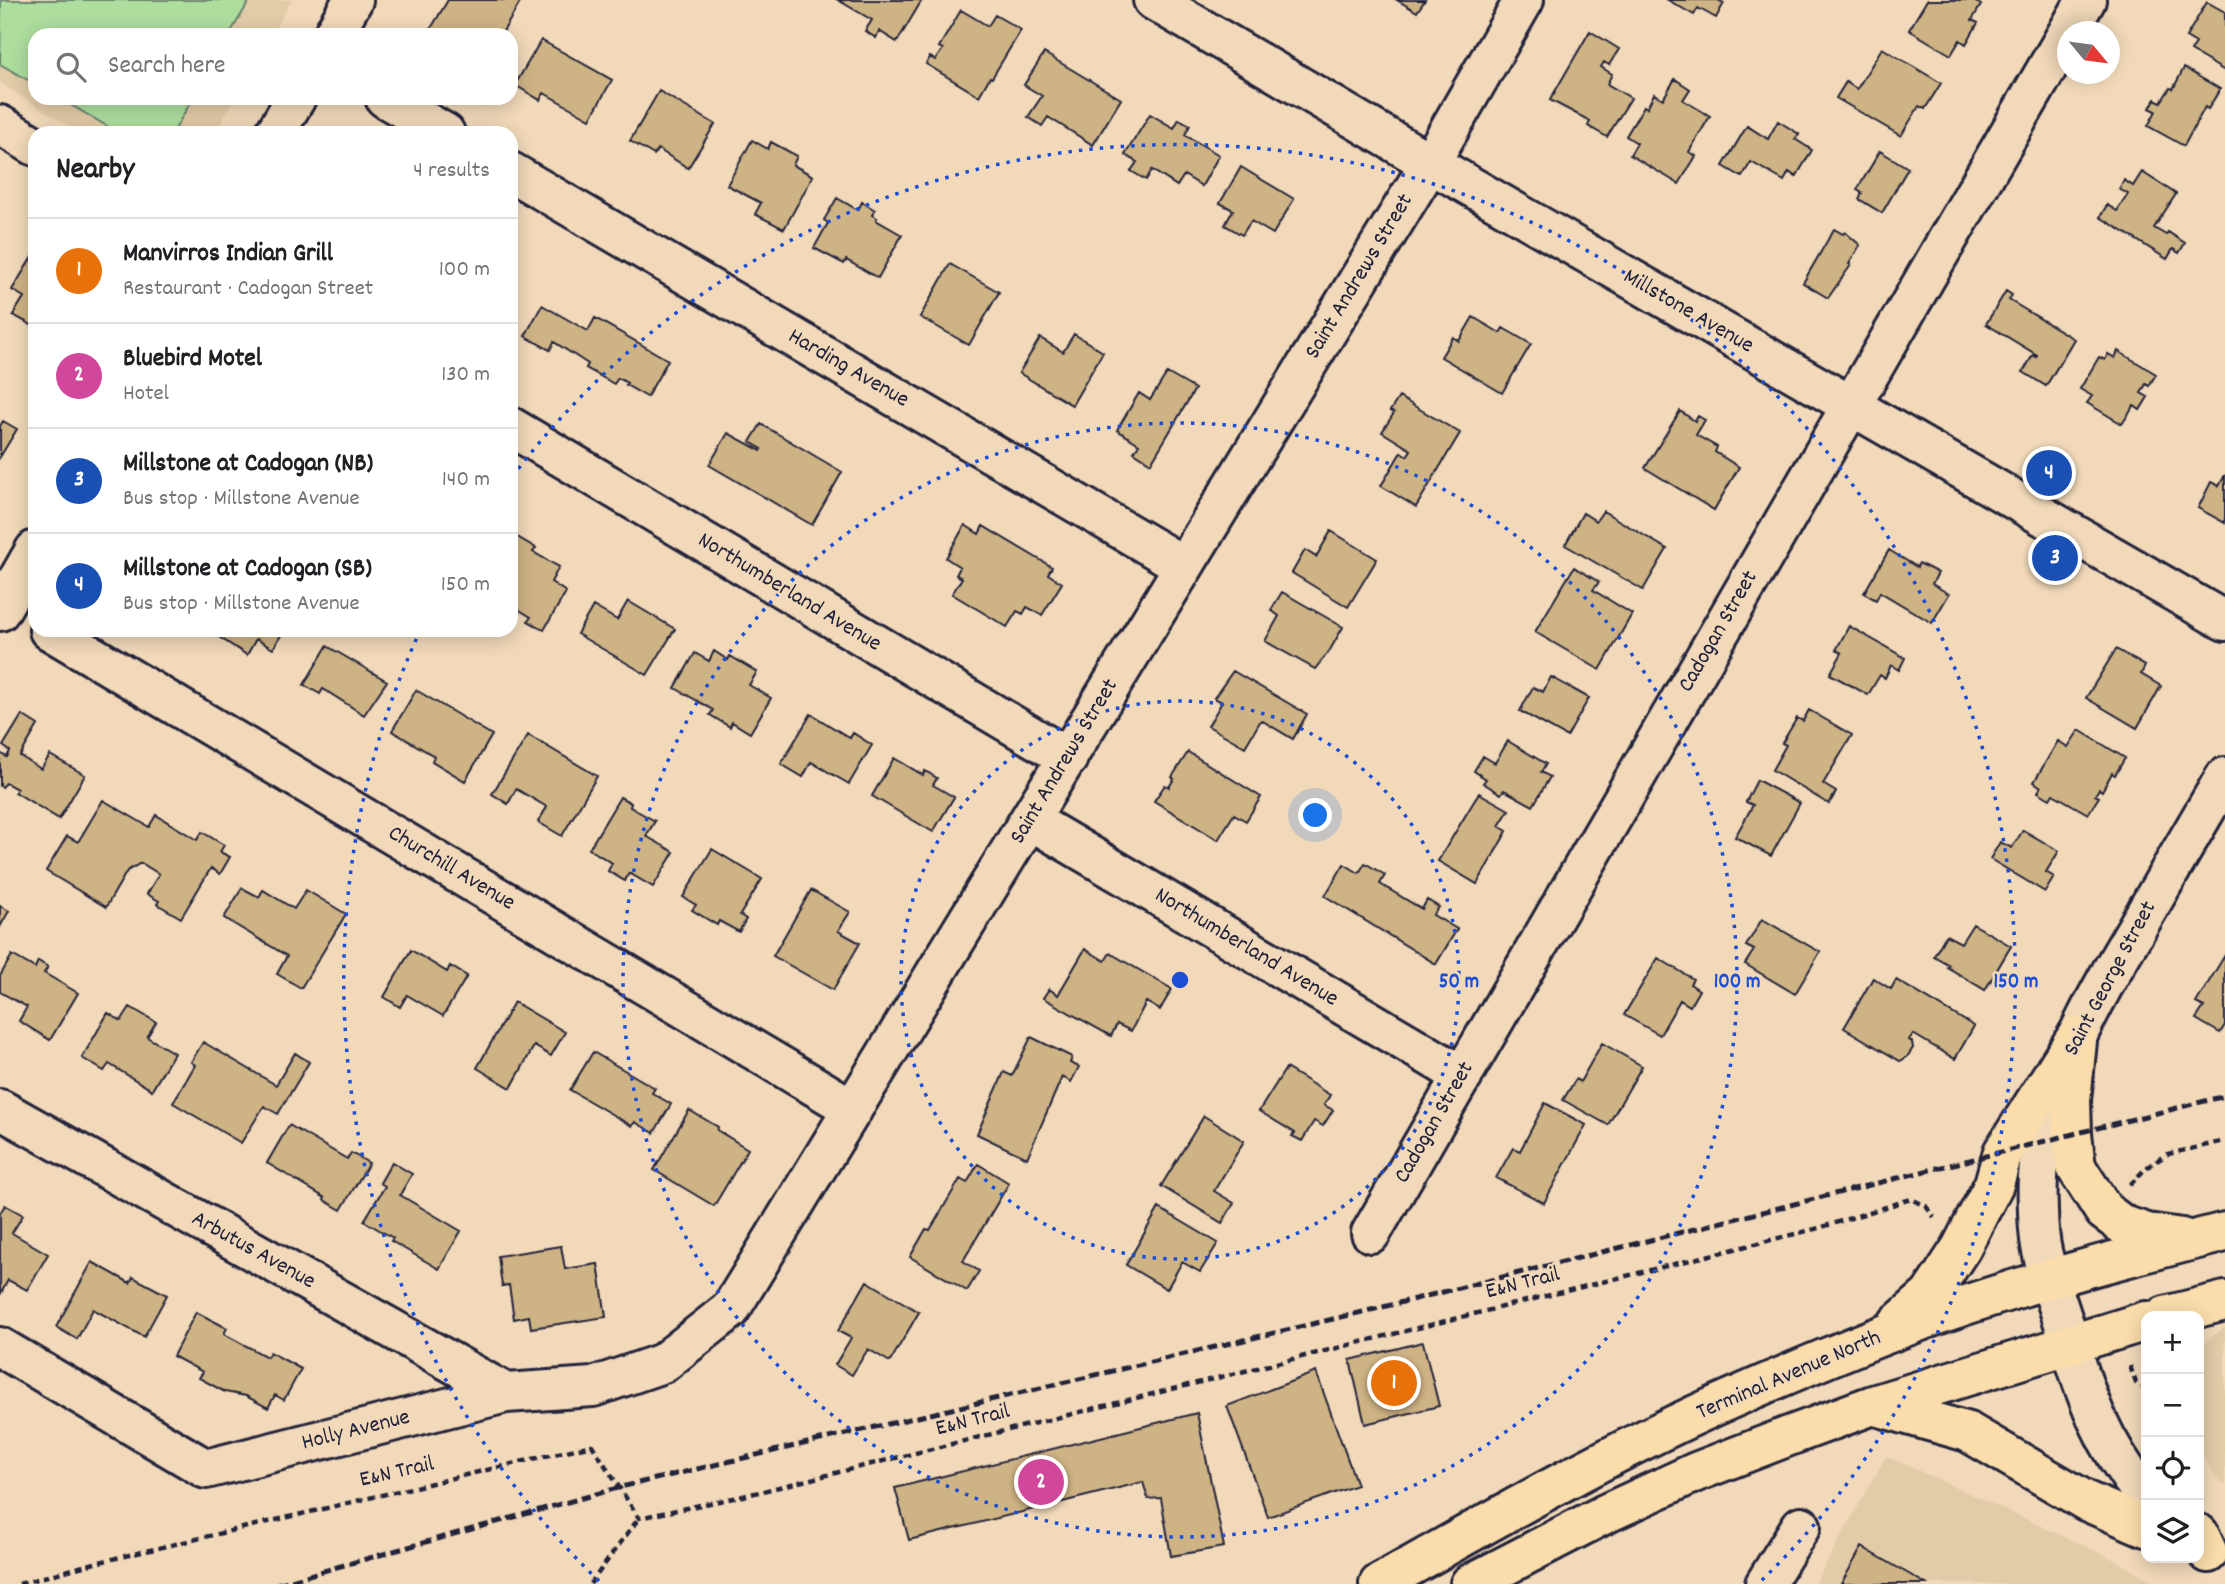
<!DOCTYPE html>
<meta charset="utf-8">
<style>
body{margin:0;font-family:Dekko,sans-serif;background:#f6f6f6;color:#202124}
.controls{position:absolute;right:21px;bottom:21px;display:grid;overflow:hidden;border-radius:14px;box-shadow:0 4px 18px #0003}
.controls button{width:63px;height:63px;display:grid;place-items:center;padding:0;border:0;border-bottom:2px solid #e0e0e0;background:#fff;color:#202124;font:35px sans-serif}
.compass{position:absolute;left:2057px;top:21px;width:63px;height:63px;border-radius:50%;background:#fff;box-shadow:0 4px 18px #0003;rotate:119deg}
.you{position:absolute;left:1316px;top:816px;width:24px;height:24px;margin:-18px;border:5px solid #fff;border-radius:50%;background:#1a73e8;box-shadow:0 0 0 10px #1a73e833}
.badge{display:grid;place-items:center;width:46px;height:46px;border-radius:50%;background:#c8321e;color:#fff;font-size:23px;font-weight:700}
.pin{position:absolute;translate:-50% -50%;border:4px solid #fff;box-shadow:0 2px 7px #0006}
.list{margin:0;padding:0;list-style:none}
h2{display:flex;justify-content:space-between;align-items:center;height:91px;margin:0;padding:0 28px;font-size:30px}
h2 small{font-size:23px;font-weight:400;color:#757577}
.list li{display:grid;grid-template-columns:46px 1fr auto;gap:21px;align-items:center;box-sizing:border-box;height:105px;padding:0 28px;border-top:2px solid #e0e0e0}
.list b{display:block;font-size:26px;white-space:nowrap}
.list p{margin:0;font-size:23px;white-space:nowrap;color:#757577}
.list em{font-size:23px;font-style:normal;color:#757577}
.icon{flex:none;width:38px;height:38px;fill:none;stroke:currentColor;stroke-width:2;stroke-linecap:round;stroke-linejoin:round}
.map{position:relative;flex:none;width:2225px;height:1584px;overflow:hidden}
.search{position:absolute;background:#fff;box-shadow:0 4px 18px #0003;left:28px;top:28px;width:490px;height:77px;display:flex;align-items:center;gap:18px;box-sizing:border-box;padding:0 24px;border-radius:21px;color:#757577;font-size:26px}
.panel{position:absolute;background:#fff;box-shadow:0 4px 18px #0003;left:28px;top:126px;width:490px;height:511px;border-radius:21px}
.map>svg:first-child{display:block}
.built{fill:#e2cba7}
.green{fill:#adde9e;stroke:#68806c;stroke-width:2}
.building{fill:#ceb384;stroke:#22223b;stroke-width:2}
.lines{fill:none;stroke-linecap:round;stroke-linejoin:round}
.minor-casing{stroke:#22223b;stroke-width:44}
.major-casing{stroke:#22223b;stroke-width:44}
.path{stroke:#22223b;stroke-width:4.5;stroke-dasharray:7 5;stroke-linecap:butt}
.minor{stroke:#f1d9b9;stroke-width:38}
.major{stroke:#faddab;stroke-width:38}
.rail{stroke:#22223b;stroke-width:5;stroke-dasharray:10 5;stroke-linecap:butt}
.ring{fill:none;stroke:#1d4ed8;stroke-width:3.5;stroke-dasharray:3.5 7}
.labels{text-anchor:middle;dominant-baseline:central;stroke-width:5;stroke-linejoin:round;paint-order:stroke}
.street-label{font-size:23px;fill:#22223b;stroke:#f1d9b9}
.centre{fill:#1d4ed8;stroke:#f1d9b9;stroke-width:3.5}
.ring-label{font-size:21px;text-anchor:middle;font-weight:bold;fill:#1d4ed8;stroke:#f1d9b9;stroke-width:5;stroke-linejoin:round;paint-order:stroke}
</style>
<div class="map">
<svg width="2225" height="1584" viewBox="0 0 2225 1584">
<rect width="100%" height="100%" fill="#f1d9b9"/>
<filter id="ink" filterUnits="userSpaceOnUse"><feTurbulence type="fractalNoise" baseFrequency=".0143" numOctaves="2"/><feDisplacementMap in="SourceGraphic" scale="14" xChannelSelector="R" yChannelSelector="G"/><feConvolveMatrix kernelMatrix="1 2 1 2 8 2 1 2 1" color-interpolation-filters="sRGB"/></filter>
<g filter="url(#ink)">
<path class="built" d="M0 0H292L271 35H35V98H235L215 133H79L0 83Z
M2225 1327V1486L2216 1478 2199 1450V1350L2201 1345Z
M1886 1456 2113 1559 2158 1584H1815Z"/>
<path class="green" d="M1 0H250L229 35H35V84L0 64Z
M59 98H193L173 133H119Z"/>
<path class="building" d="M448 0H519L521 1 501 35H427Z
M838 0H922L897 42 879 31 876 38 865 31 872 20Z
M1397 0H1425L1417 12Z
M1668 0H1718L1724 3 1716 18 1698 8 1694 15Z
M1927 0H1972L1981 5 1972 20 1978 23 1966 44 1960 40 1951 55 1909 30Z
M2207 2 2225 12V71L2191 51 2196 43 2186 37Z
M961 10 988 26 995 15 1021 30 992 78 990 77 979 96 926 64 930 57 935 60 943 49 939 47Z
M1590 31 1619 49 1609 65 1604 62 1601 67 1612 74 1607 84 1631 98 1607 137 1588 126 1590 121 1550 100Z
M541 40 612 80 590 119 544 93 540 100 515 85Z
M1882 48 1941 83 1925 109 1919 106 1901 136 1836 98 1846 82 1857 89Z
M1044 53 1121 99 1093 145 1048 117 1042 126 1028 117 1042 96 1024 85Z
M2184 68 2220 89 2208 109 2205 107 2184 146 2148 126 2156 111 2150 108 2155 99 2161 102 2170 88 2173 89Z
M1675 79 1690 89 1683 100 1710 116 1689 152 1696 156 1679 184 1630 155 1637 143 1626 136 1644 106 1647 108 1654 94 1663 99Z
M659 91 715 124 688 168 658 149 654 155 630 141Z
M1150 114 1174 128 1179 119 1190 125 1185 135 1219 155 1202 186 1184 175 1177 186 1152 170 1146 180 1131 171 1137 162 1125 155Z
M1778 121 1799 134 1795 139 1812 150 1796 177 1789 172 1784 181 1751 162 1742 177 1723 166 1747 126 1768 139Z
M752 140 768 149 771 142 797 156 793 165 813 176 784 229 755 214 761 203 727 185Z
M1880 151 1908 168 1882 213 1859 199 1862 193 1857 190Z
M1241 167 1294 199 1273 234 1251 221 1242 235 1225 225 1233 210 1220 203Z
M2142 172 2176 194 2154 228 2166 235 2168 232 2185 243 2179 253 2173 249 2167 259 2100 217 2107 205 2117 211 2128 194 2119 189 2124 180 2133 186Z
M837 198 858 210 862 202 875 210 872 215 877 218 876 220 902 235 878 278 846 260 844 264 814 248 828 223 824 220Z
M1834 229 1843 234 1845 232 1860 245 1849 264 1851 265 1828 298 1803 283Z
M35 252V327L13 315 24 297 12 290Z
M950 264 999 292 969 345 920 317Z
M2006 291 2012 295 2009 300 2074 339 2046 386 2023 372 2033 355 2036 357 2037 355 1986 324Z
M542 305 588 331 595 318 668 360 647 397 626 385 627 383 618 378 614 384 586 368 588 364 554 342 550 350 525 336Z
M1473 317 1500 333 1503 328 1531 344 1502 393 1441 357 1453 337 1459 341Z
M1074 334 1103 352 1072 405 1019 373 1040 338 1063 352Z
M2118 351 2156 374 2149 386 2146 384 2141 393 2148 397 2140 410 2134 406 2122 424 2087 403 2092 396 2080 389 2099 357 2105 360 2108 354 2115 358Z
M1167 373 1195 389 1151 463 1134 452 1139 444 1117 430 1139 393 1150 400Z
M1399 397 1460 433 1416 507 1381 486 1401 452 1407 456 1411 450 1382 432 1394 413 1390 411Z
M1680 411 1695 421 1698 416 1705 420 1696 435 1717 447 1715 452 1739 467 1714 510 1645 468Z
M3 421 17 429 0 457V426Z
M761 424 842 472 812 525 709 465 728 433 761 451 762 449 750 442Z
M2225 475V523L2198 508 2211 482 2219 486Z
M1603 511 1667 549 1643 590 1565 545 1583 513 1596 521Z
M965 525 979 534 983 526 1052 567 1048 574 1062 583 1042 615 1027 607 1023 614 1017 611 1007 627 952 594 962 578 956 575 960 567 946 558Z
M1331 531 1377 559 1348 607 1292 573 1305 550 1316 557Z
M514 535 536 548 533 552 559 567 551 582 566 592 544 630 528 621 531 617 511 605V540Z
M1889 550 1917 567 1919 563 1938 573 1932 584 1949 594 1932 623 1880 592 1876 600 1864 593Z
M1574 567 1599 582 1593 590 1632 614 1600 670 1535 632Z
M1282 592 1343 627 1330 650 1315 669 1265 641 1279 616 1271 610Z
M628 601 675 629 647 675 577 634 593 606 617 620Z
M1849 626 1905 658 1899 670 1891 665 1885 678 1880 675 1868 695 1830 674 1842 653 1836 650Z
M208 630H284L273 649 256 639 247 655Z
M327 646 387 681 364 715 323 689 320 694 304 685Z
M2116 649 2145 666 2141 674 2161 686 2137 728 2086 698Z
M714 651 728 660 730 656 757 672 749 685 771 698 750 733 732 722 730 727 710 715 713 710 675 688 695 653 709 661Z
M1233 671 1307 714 1293 739 1261 720 1245 747 1208 726 1222 702 1214 698Z
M1551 677 1589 698 1567 737 1520 711 1533 687 1543 692Z
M416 690 492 735 465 781 432 761 434 756 392 731Z
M1809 710 1852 735 1823 784 1836 792 1829 804 1772 770 1786 745 1782 743 1797 718 1803 721Z
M811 714 850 738 853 733 872 745 849 784 811 762 803 777 781 764Z
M22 715 38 725 20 756 41 769 50 755 85 775 59 819 15 792 17 789 6 783 2 787 0 786V753L7 757 10 751 3 746Z
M2079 730 2125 758 2115 775 2112 773 2102 791 2099 789 2095 795 2099 797 2088 814 2053 794 2050 799 2038 792 2041 787 2034 782 2058 741 2068 747Z
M528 735 597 776 562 836 538 822 547 807 516 789 508 804 492 794Z
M1508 741 1546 764 1541 772 1550 777 1533 806 1504 790 1501 794 1483 783 1486 779 1474 771 1483 756 1495 763Z
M1188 752 1261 797 1246 821 1234 814 1218 840 1154 801 1165 785 1169 787 1174 779 1172 777Z
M894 758 923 775 925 771 937 778 933 785 954 797 933 832 872 796Z
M1757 780 1800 803 1771 856 1735 837 1753 805 1746 802Z
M1479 793 1509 810 1499 826 1507 831 1477 884 1438 861Z
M620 797 631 803 630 807 655 821 646 836 674 852 653 887 629 873 625 881 608 871 612 863 589 849Z
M103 800 149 827 156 815 197 840 202 832 224 845 220 852 230 857 220 874 211 868 181 918 157 904 159 901 147 894 159 874 141 863 127 871 106 907 46 871 67 836 78 842Z
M2023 830 2059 851 2046 872 2054 877 2045 892 1990 859 2000 842 2012 848Z
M712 849 762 879 740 915 746 919 739 932 719 921 717 925 692 910 696 905 683 897Z
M1365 863 1385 875 1380 884 1422 909 1427 900 1439 907 1433 915 1457 929 1436 964 1325 896 1344 864 1359 873Z
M242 888 259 897 263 890 294 909 306 890 346 914 301 988 277 974 287 956 224 918Z
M811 890 850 912 838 931 860 943 833 990 773 956Z
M0 906 9 911 0 927Z
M1762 919 1820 952 1795 994 1745 964 1754 950 1746 946Z
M1973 924 2011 946 1985 990 1947 967 1949 965 1934 956 1946 935 1961 943Z
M1085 949 1105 961 1110 953 1172 989 1160 1010 1146 1002 1131 1031 1117 1024 1111 1036 1043 998 1049 989 1058 995Z
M411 950 447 972 450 966 467 976 443 1016 407 995 400 1007 384 997Z
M12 955 35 968 38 961 48 967 44 973 78 993 50 1040 19 1021 27 1007 0 992V976Z
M2225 955V1025L2220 1033 2196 1019 2204 1007 2196 1003Z
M1658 958 1693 979 1690 984 1699 990 1690 1006 1680 1000 1660 1035 1624 1015Z
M1873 978 1891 989 1896 980 1974 1026 1955 1059 1913 1034 1909 1040 1912 1042 1913 1048 1907 1057 1900 1061 1844 1028Z
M514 1002 565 1032 551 1056 534 1046 511 1088 477 1068Z
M130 1007 156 1022 147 1037 174 1053 152 1090 109 1064 104 1071 82 1058 108 1013 121 1021Z
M1031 1037 1072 1057 1070 1063 1079 1067 1071 1082 1062 1077 1027 1158 977 1134 1004 1072 1012 1076Z
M203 1042 276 1085 295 1053 309 1062 278 1114 264 1106 241 1143 173 1103 195 1065 191 1062Z
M1602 1043 1642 1066 1608 1125 1563 1100 1576 1079 1580 1082Z
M593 1052 655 1088 652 1093 671 1104 654 1133 635 1122 632 1126 570 1090Z
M1286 1068 1330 1095 1324 1105 1333 1110 1323 1126 1314 1121 1302 1141 1292 1136 1295 1133 1259 1111Z
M1545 1103 1586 1125 1544 1203 1496 1178 1513 1148 1520 1151Z
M689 1110 718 1127 717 1130 748 1149 714 1206 654 1170Z
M1204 1116 1244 1141 1214 1191 1234 1203 1222 1223 1161 1186Z
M289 1125 347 1159 351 1153 369 1163 341 1210 324 1200 325 1198 267 1163Z
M392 1162 412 1174 400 1195 461 1231 439 1269 391 1241 393 1238 364 1221 385 1186 380 1183Z
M978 1164 1009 1183 963 1261 979 1271 967 1291 910 1257 926 1229 930 1230 960 1179 967 1183Z
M5 1205 23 1215 12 1233 48 1254 27 1290 8 1280 0 1295V1213Z
M1159 1208 1218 1243 1200 1272 1182 1262 1167 1289 1126 1265Z
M561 1246 565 1269 598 1264 606 1317 531 1328 529 1316 514 1319 509 1285 502 1286 498 1256Z
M92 1262 130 1283 133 1277 167 1295 144 1337 93 1309 77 1339 56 1327Z
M867 1281 919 1312 890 1362 868 1349 852 1375 835 1365 851 1338 838 1331Z
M196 1312 227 1328 224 1334 267 1357 270 1352 301 1369 284 1400 275 1395 268 1408 246 1396 225 1392 199 1378 203 1372 173 1356Z
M1423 1342 1439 1406 1365 1424 1350 1360Z
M1316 1372 1357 1485 1268 1517 1227 1406Z
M1197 1413 1224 1547 1171 1556 1161 1498 1148 1499 1143 1482 909 1540 895 1488Z
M1862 1547 1926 1584H1841Z"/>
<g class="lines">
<g class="minor-casing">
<path id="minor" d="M1153 0 1430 163 2225 621
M2068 32 2086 0
M333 35 353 0
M385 98 445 133
M0 125 35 146
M275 133 296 98
M511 172 1184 566
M511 427 1068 758
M0 611 35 550
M49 630 853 1109
M1030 820 1463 1076
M0 1109 506 1393
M1371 1233 2068 32
M0 1347 206 1469 506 1393 593 1387 663 1363 730 1310 1430 163 1524 0
M2146 1498C2100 1440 2086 1398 2065 1327 2057 1301 2046 1273 2041 1246 2038 1230 2037 1194 2038 1177 2043 1083 2096 997 2142 919 2170 871 2197 824 2225 777
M1765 1584 1801 1526"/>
</g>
<g class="major-casing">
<path id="major" d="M2077 1041 2071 1100 2072 1134 2076 1167 2104 1211 2123 1225 2147 1233 2182 1238
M2165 1316 2225 1301
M1898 1323 1930 1295 1961 1248 1994 1184 2003 1152 2077 1036
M1873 1405 1968 1432 2086 1501 2146 1527
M2199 1534 2208 1553
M1379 1584C1489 1522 1600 1458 1715 1406 1791 1372 1867 1340 1945 1312 2037 1280 2131 1256 2225 1232
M1470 1584 1605 1514 1696 1472 1789 1436 1873 1405 2146 1321"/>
</g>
<path class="path" d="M2130 1185 2146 1168 2168 1154 2225 1141
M2130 1366 2136 1383 2141 1387
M19 1584 87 1565 592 1445 639 1518 743 1496 1819 1228 1911 1199 1926 1206 1934 1217
M590 1584 639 1518"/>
<use href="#minor" class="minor"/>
<use href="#major" class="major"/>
<path class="rail" d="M277 1584 621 1487 1367 1311 2225 1096"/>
</g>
</g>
<g class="ring">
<circle cx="1180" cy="980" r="279"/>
<circle cx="1180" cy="980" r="557"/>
<path d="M599 1581A836 836 0 0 1 419 633M512 477A836 836 0 1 1 1761 1581"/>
</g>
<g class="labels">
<g class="street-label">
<text transform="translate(1360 277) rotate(-59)">Saint Andrews Street</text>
<text transform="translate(1688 312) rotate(30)">Millstone Avenue</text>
<text transform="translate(848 369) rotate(30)">Harding Avenue</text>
<text transform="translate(789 593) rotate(31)">Northumberland Avenue</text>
<text transform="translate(1719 632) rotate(-60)">Cadogan Street</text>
<text transform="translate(1065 762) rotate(-59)">Saint Andrews Street</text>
<text transform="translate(451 869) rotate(31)">Churchill Avenue</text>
<text transform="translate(1246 948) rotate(31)">Northumberland Avenue</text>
<text transform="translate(2111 979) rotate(-62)">Saint George Street</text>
<text transform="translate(1435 1123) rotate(-60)">Cadogan Street</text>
<text transform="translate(253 1251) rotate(29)">Arbutus Avenue</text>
<text transform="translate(1523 1284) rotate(-14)">E&amp;N Trail</text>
<text transform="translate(1789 1376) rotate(-23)">Terminal Avenue North</text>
<text transform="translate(973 1421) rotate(-14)">E&amp;N Trail</text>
<text transform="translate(356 1431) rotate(-14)">Holly Avenue</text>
<text transform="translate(397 1473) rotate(-13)">E&amp;N Trail</text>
</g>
</g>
<circle cx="1180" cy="980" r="10" class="centre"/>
<g class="ring-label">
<text x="1459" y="987">50 m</text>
<text x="1737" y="987">100 m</text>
<text x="2016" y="987">150 m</text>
</g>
</svg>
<div class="controls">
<button>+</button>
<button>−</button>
<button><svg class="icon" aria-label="locate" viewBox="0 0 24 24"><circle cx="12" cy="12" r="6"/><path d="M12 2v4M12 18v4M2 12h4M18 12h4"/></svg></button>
<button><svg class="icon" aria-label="layers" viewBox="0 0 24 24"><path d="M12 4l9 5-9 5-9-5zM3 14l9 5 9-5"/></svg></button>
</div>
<svg class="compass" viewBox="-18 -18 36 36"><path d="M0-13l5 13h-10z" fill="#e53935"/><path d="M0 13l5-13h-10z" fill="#757577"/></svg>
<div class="you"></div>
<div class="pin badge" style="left:1394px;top:1383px;background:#e8710a">1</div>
<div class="pin badge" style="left:1041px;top:1482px;background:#d1479c">2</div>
<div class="pin badge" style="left:2055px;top:558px;background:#1a4fb4">3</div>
<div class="pin badge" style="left:2049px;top:473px;background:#1a4fb4">4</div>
<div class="search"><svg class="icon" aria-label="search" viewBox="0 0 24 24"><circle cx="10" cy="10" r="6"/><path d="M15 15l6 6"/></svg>Search here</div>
<section class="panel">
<h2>Nearby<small>4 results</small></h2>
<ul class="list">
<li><span class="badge" style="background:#e8710a">1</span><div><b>Manvirros Indian Grill</b><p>Restaurant · Cadogan Street</p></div><em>100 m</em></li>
<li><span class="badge" style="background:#d1479c">2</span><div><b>Bluebird Motel</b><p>Hotel</p></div><em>130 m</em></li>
<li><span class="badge" style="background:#1a4fb4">3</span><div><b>Millstone at Cadogan (NB)</b><p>Bus stop · Millstone Avenue</p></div><em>140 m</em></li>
<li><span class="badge" style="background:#1a4fb4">4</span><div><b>Millstone at Cadogan (SB)</b><p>Bus stop · Millstone Avenue</p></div><em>150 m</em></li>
</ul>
</section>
</div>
